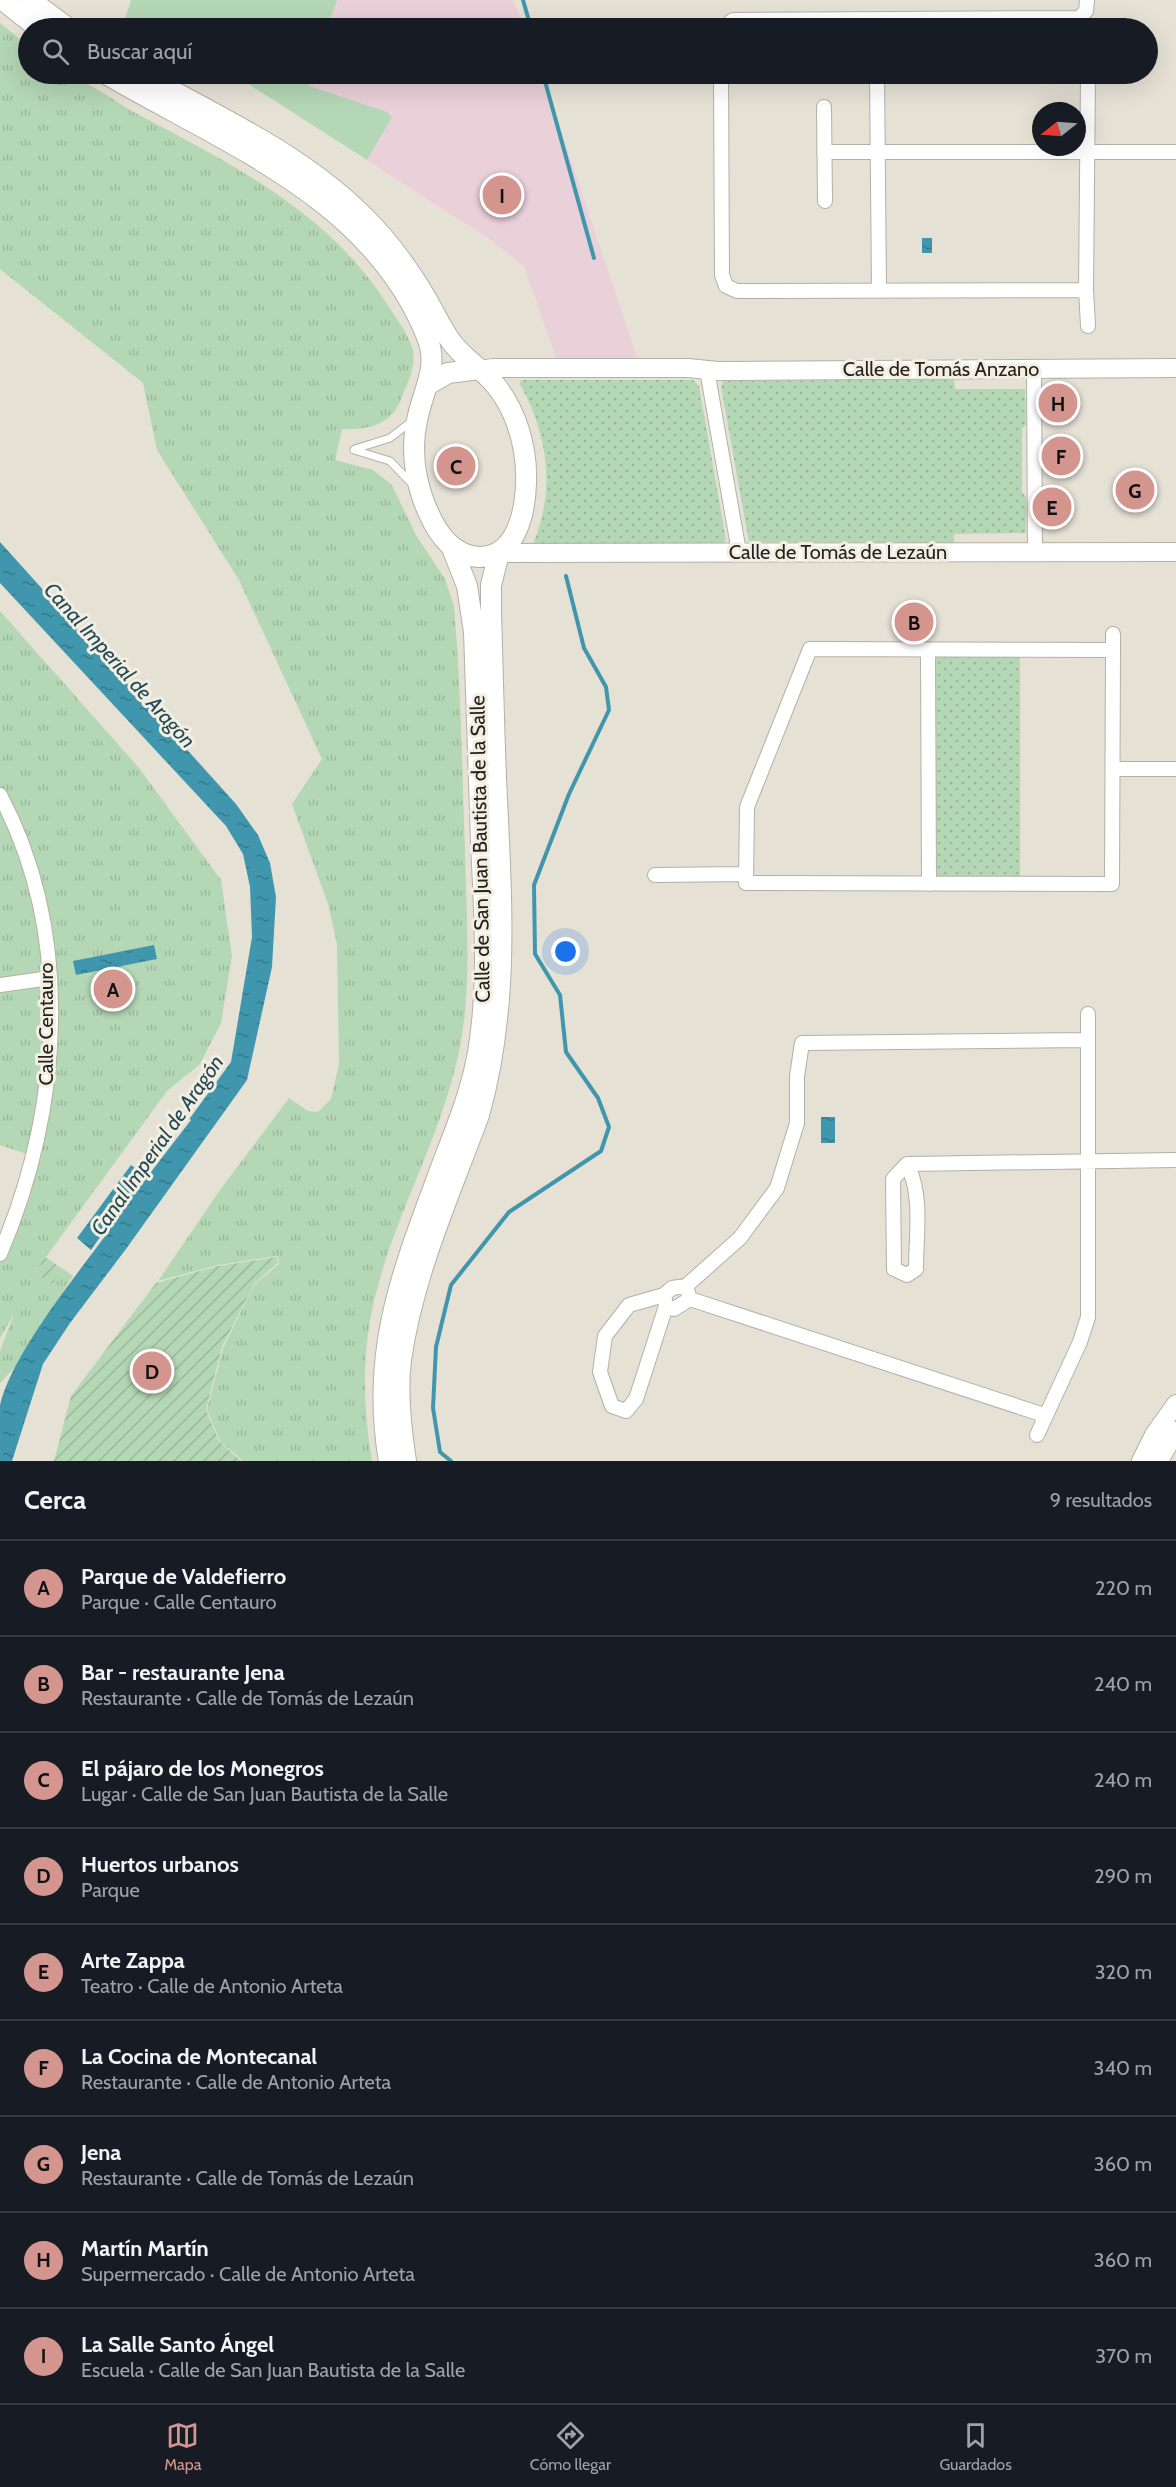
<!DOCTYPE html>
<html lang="es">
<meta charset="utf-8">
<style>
body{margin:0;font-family:Cabin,sans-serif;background:#242831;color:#f1f3f6}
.compass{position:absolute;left:1032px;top:102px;width:54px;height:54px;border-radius:50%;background:#171b24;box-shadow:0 6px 24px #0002;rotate:253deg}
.you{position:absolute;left:566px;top:952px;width:21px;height:21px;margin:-15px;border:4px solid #fff;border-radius:50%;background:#1a73e8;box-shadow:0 0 0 9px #1a73e833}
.badge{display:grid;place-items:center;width:39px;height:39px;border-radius:50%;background:#d4958e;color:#111;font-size:20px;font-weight:700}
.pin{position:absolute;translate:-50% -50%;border:3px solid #fff;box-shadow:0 2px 6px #0006}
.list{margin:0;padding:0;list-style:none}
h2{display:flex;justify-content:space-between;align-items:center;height:78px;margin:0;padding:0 24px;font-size:26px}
h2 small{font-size:20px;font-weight:400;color:#9ea1a6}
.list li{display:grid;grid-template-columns:39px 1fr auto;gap:18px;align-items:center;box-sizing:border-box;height:96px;padding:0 24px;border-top:2px solid #363941}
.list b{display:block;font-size:22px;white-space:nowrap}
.list p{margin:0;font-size:20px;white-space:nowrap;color:#9ea1a6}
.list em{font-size:20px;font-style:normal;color:#9ea1a6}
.icon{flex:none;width:33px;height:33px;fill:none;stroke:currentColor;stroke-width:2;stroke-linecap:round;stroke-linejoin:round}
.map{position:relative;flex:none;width:1176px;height:1461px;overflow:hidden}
.search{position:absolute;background:#171b24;box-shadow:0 6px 24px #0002;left:18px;right:18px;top:18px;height:66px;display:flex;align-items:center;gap:15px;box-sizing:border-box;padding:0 21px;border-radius:33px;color:#9ea1a6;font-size:22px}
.sheet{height:942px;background:#171b24}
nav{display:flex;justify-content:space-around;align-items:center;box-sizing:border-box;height:84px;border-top:2px solid #363941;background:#171b24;font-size:16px;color:#9ea1a6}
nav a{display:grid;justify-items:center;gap:3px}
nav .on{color:#d4958e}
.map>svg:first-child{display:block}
.education{fill:#e9d0d9}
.grass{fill:url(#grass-dots)}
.park{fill:url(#park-tufts)}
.garden{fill:url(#garden-furrows)}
.pitch{fill:#b4d7b5}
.water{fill:url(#water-ripples)}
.pier{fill:#e6e1d5}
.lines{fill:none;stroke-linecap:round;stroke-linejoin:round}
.stream{stroke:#4096ad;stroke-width:4}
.service-casing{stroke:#b5b0a5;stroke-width:9}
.minor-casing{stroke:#b5b0a5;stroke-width:16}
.tertiary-casing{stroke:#b5b0a5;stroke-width:20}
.secondary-casing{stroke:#b5b0a5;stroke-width:22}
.service{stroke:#fff;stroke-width:7}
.minor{stroke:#fff;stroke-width:14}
.tertiary{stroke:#fff;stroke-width:18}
.secondary{stroke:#fff;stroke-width:20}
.labels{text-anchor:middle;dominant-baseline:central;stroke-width:6;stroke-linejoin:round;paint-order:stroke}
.street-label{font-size:20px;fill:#24221e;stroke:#f3eee2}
.water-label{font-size:21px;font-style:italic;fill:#234a55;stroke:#f3eee2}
</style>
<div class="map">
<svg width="1176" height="1461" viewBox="0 0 1176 1461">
<defs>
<pattern id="grass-dots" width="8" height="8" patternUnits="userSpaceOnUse" patternTransform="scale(1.5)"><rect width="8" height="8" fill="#b4d7b5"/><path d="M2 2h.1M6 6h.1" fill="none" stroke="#9bb89b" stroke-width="1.8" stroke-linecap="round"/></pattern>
<pattern id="park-tufts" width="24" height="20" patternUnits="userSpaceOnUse" patternTransform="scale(1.5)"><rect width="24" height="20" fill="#b4d7b5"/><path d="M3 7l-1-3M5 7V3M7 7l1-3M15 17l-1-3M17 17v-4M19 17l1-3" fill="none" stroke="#9bb89b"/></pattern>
<pattern id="garden-furrows" width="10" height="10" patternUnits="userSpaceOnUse" patternTransform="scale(1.5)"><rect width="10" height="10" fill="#b4d7b5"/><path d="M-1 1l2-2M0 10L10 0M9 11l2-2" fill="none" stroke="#9bb89b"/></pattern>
<pattern id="water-ripples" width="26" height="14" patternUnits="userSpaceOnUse" patternTransform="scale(1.5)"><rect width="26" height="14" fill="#4096ad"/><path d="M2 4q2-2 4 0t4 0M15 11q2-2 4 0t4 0" fill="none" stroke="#357a8c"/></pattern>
</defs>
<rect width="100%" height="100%" fill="#e6e1d5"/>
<path class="education" d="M337 0H513L524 28H327Z
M313 74H542L637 358H556L524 266 491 240 367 160 392 116 309 86Z"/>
<path class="grass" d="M954 379 955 389H1025L1026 425 1022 429V492L1026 497V533L954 534V543L749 542 721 387 723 381Z
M521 380H693L699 386 726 540 721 544H535L534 541C556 488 547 433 520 384Z
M1020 656V876H936L935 657Z"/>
<path class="park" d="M0 23 28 46V74C40 74 54 72 65 74 79 76 117 102 132 111 229 163 329 211 389 307 397 320 410 336 413 351 416 368 407 384 401 399 391 426 367 430 342 429L335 460 373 470 392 485 416 535 445 579 454 606C461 687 462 769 465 851 466 913 472 979 461 1041 444 1138 387 1224 370 1321 362 1367 364 1415 372 1461H243L220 1441 207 1410 223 1348 254 1285 279 1264 278 1256 218 1265 158 1281 220 1190 289 1098 308 1111 318 1112 331 1099 339 1064 337 944 328 904 292 804 322 759 239 580 157 450 143 383 0 269Z
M0 611 139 768 221 880 232 956 221 1023 200 1064 167 1091 35 1272 52 1284 63 1269 73 1276 17 1365 0 1383V1351L14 1314 0 1338V1254L23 1195 41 1159 0 1145Z"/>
<path class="garden" d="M45 1257 63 1269 52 1284 35 1273Z
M277 1257 278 1263 254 1284 222 1347 206 1410 219 1441 241 1461H54L71 1396 156 1283 218 1266Z"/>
<path class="pitch" d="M131 0H337L327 28H122Z
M233 74H313L309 86 387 112 392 117 367 160Z"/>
<path class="water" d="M922 238H932V253H922Z
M0 542 236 804 258 835 270 863 276 897 272 967 247 1080 126 1249 70 1323 43 1364 12 1461H0C0 1444 0 1422 0 1405 12 1354 76 1276 108 1232L105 1230 91 1250 77 1238 131 1165 147 1177 231 1062 252 937 250 887 243 854 226 826 0 583Z
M154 945 157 959 76 975 73 961Z
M821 1117H835V1143H821Z"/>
<path class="pier" d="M188 1117 191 1120 147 1177 129 1163H133L146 1173Z"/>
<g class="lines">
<path class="stream" d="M523 0 531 28
M543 74 594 258
M451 1461 440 1452 433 1408 436 1347 451 1285 509 1212 601 1151 609 1127 598 1098 566 1052 560 995 535 954 534 885 569 794 609 710 606 687 584 648 566 576"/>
<g class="service-casing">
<path id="service" d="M355 449 390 438 412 421
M354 450 390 461 412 484"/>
</g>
<g class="minor-casing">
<path id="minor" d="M1079 18 1086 11 1087 0
M723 28 733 20 1079 18 1087 28
M721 74 722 275 726 286 737 291 1086 290 1088 74
M877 74 879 290
M824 107 825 201
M824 152H1176
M1086 290 1088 326
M1034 369 1035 551
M707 370 739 552
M810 649 1113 650 1112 884 746 883 747 807Z
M928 650 929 884
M1113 650V634
M1113 769H1176
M0 795C75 937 61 1110 0 1254
M655 875 745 874
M0 985 50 978
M907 1164C923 1195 916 1234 916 1269L907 1275 894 1269 893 1179 907 1164 1176 1160
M686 1286 690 1299 674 1309 666 1306 664 1295 672 1288 686 1286 740 1238 777 1188 797 1123V1076L802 1043 1088 1040
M664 1295 629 1305 605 1336 600 1372 612 1406 626 1411 636 1399 666 1306
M690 1299 1044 1415
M1037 1435 1080 1342 1088 1317V1014"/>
</g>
<g class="tertiary-casing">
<path id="tertiary" d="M481 370 493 368H688L718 371 1176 368
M500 553 1176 552
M1141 1461 1154 1435 1176 1404
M1159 1461 1176 1431"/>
</g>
<g class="secondary-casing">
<path id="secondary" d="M3 0 38 28
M30 0 68 28
M106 74C225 144 372 198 427 337 439 367 424 388 418 416 409 452 416 490 433 522 443 541 457 556 479 557 526 558 530 484 524 451 519 422 506 393 484 373 472 363 459 353 450 340 441 327 434 312 426 298 414 277 399 256 383 237 318 161 226 121 141 74
M429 384 448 373 479 369
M389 1461C369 1348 405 1265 443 1162 456 1128 470 1094 477 1058 490 987 484 913 481 841 478 771 477 702 474 632L467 586 452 548
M406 1461C401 1429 397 1392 401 1360 413 1275 450 1194 479 1115 509 1008 502 907 497 799 494 737 493 674 491 612V585L499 553"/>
</g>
<use href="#service" class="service"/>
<use href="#minor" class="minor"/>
<use href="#tertiary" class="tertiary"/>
<use href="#secondary" class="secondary"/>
</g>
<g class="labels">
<g class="street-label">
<text x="941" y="369">Calle de Tomás Anzano</text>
<text x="838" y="552">Calle de Tomás de Lezaún</text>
<text transform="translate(480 849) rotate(-91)">Calle de San Juan Bautista de la Salle</text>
<text transform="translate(46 1024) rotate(-90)">Calle Centauro</text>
</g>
<g class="water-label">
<text transform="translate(120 665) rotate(48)">Canal Imperial de Aragón</text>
<text transform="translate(157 1145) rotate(-55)">Canal Imperial de Aragón</text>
</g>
</g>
</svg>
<svg class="compass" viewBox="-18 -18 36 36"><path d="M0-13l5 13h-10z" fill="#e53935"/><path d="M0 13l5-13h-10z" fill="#9ea1a6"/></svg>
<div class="you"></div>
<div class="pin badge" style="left:113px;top:989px">A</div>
<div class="pin badge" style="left:914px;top:622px">B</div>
<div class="pin badge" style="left:456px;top:466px">C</div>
<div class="pin badge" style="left:152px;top:1371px">D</div>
<div class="pin badge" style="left:1052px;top:507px">E</div>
<div class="pin badge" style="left:1061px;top:456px">F</div>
<div class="pin badge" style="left:1135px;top:490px">G</div>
<div class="pin badge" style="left:1058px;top:403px">H</div>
<div class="pin badge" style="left:502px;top:195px">I</div>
<div class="search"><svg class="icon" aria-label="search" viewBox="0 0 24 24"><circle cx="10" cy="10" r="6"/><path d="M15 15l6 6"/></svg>Buscar aquí</div>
</div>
<section class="sheet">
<h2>Cerca<small>9 resultados</small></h2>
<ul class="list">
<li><span class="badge">A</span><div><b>Parque de Valdefierro</b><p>Parque · Calle Centauro</p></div><em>220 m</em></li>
<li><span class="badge">B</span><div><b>Bar - restaurante Jena</b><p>Restaurante · Calle de Tomás de Lezaún</p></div><em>240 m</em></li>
<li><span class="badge">C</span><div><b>El pájaro de los Monegros</b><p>Lugar · Calle de San Juan Bautista de la Salle</p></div><em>240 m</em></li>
<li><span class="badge">D</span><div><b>Huertos urbanos</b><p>Parque</p></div><em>290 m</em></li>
<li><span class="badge">E</span><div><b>Arte Zappa</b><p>Teatro · Calle de Antonio Arteta</p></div><em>320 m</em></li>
<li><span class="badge">F</span><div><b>La Cocina de Montecanal</b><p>Restaurante · Calle de Antonio Arteta</p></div><em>340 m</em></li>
<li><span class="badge">G</span><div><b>Jena</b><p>Restaurante · Calle de Tomás de Lezaún</p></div><em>360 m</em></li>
<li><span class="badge">H</span><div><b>Martín Martín</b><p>Supermercado · Calle de Antonio Arteta</p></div><em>360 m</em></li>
<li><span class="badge">I</span><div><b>La Salle Santo Ángel</b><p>Escuela · Calle de San Juan Bautista de la Salle</p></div><em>370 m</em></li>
</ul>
</section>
<nav>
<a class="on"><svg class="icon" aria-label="map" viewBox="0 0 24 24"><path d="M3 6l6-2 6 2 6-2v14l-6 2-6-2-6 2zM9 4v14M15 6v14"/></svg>Mapa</a>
<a><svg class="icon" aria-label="directions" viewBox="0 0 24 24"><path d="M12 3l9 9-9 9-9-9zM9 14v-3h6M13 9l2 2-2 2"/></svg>Cómo llegar</a>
<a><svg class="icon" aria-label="saved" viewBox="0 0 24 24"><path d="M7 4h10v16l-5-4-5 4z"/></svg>Guardados</a>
</nav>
